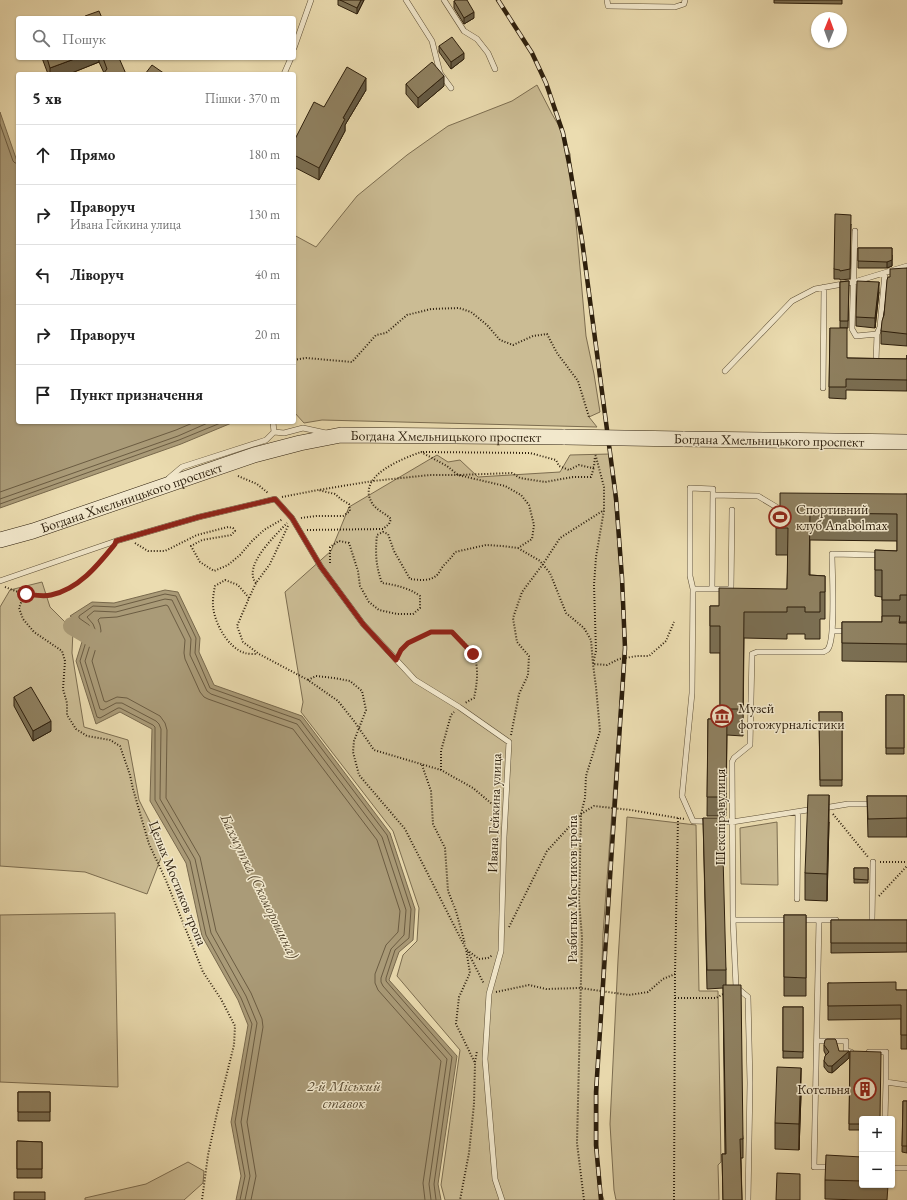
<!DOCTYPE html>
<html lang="uk">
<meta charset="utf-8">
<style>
body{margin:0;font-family:"EB Garamond",serif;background:#f6f6f6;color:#222}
.controls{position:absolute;right:12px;bottom:12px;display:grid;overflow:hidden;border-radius:4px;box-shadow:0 1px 3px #0004}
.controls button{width:36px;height:36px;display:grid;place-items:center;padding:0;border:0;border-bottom:1px solid #e0e0e0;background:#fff;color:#222;font:20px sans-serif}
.compass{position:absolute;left:811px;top:12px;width:36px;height:36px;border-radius:50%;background:#fff;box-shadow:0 1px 3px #0004;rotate:1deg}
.stop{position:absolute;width:12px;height:12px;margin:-9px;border:3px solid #8f2418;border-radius:50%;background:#fff}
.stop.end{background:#8f2418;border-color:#fff;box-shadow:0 1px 4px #0008}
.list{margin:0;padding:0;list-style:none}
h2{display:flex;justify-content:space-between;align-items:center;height:52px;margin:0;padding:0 16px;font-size:17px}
h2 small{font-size:13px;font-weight:400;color:#767676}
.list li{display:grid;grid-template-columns:26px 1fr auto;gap:12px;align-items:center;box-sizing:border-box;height:60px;padding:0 16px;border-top:1px solid #e0e0e0}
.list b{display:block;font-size:15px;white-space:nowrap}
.list p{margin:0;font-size:13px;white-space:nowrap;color:#767676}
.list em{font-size:13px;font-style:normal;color:#767676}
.icon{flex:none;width:22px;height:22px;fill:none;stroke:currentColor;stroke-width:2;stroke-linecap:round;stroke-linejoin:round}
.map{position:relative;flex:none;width:907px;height:1200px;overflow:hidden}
.search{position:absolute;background:#fff;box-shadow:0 1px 3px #0004;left:16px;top:16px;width:280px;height:44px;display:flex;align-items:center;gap:10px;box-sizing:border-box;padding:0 14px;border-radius:4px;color:#767676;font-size:15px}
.panel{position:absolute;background:#fff;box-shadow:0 1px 3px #0004;left:16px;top:72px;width:280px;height:352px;border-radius:4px}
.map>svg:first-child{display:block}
.green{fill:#cbbc94;stroke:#7c6d50}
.water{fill:#aa9b78;stroke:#78694d}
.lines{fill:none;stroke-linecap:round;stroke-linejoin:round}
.shore{stroke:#6b5c42;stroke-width:1}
.river{stroke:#aa9b78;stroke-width:18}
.service-casing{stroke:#5c4e35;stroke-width:6}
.secondary-casing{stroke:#2c1e0c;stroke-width:16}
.path{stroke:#2c1e0c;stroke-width:2;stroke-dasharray:1 2;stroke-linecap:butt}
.service{stroke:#f2e8cc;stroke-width:5}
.secondary{stroke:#f2e8cc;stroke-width:15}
.rail-casing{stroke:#2c1e0c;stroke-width:4.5}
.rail{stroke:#f2e8cc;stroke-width:3;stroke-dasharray:9;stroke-linecap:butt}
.secondary-bridge-casing{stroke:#2c1e0c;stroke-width:16;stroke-linecap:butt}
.secondary-bridge{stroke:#f2e8cc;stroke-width:15}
.wall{fill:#7b6f53;stroke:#2c1e0c}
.shaded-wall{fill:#645a44;stroke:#2c1e0c}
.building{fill:#8f8161;stroke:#2c1e0c}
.route{stroke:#8f2418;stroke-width:5}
.labels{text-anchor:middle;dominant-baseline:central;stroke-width:3;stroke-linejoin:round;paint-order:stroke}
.street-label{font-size:14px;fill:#2c1e0c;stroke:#f2e8cc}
.poi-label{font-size:14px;fill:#2c1e0c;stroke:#f2e8cc;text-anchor:start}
.water-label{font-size:15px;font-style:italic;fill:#584a32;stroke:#f2e8cc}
</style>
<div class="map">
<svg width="907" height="1200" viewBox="0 0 907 1200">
<rect width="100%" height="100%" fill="#ebdcb0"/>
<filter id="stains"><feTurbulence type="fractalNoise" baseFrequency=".005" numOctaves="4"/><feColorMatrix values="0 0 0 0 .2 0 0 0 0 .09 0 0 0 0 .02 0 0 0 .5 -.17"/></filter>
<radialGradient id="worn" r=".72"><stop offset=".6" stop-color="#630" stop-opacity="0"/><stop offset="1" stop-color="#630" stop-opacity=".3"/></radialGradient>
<path class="green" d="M537 85 552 114 563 133 570 154 586 336 594 374 600 412 589 417 597 427 322 420 304 423 294 412V235L316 247 357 196 407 155 448 126 512 101Z
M610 454 619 548 624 647 603 934 598 1083V1182L604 1200H445L441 1185 460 1050 397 976 403 955 417 941 419 908 393 831 301 712 303 702 285 592 331 551 349 507 437 455 448 462 460 460 478 477 560 472 570 455Z
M42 582 50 607 73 630 72 653 84 727 128 740 139 800 164 850 147 894 85 872 0 866V607L10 590Z
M627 817 696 825 699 991H718L721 1162 718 1165 719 1200H616L614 1190 610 1124 618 960Z
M777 822 778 885 741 884 740 828Z
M115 913 118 1087 0 1082V915Z
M188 1162 204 1171 203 1183 184 1200H85V1198L146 1184Z"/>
<path class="water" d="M0 112 18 164V422H234L181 444 0 508Z
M165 590 178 592 200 638 199 652 214 685 302 716 390 833 415 909 413 940 399 952 389 980 457 1056 438 1184 441 1200H236L241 1176 231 1122 248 1025 238 1000 202 936 186 863 150 801 152 729 120 712 96 724 76 661 86 629 70 616 92 602 114 603Z"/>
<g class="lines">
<path class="shore" d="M0 124 13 161 15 163H18
M0 492 176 430 195 422
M0 499 178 436 210 422
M0 504 179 440 223 422
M240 1200 245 1176 235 1122 252 1024 241 998 206 935 190 861 155 800V727L153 725 120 708H118L100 718 97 717 80 661 90 629 89 625 79 618V616L93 606 115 607 165 594 176 596 196 638 195 653 210 688 300 720 387 835 411 909 409 938 395 950 386 978V981L452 1057 434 1184 436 1200
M245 1200 250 1176 241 1122 257 1023 246 996 211 933 195 859 160 799 161 729 159 724 156 721 122 703H116L103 710 100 709 85 661 95 629 93 624 87 617 94 611 116 612 165 599 172 600 191 639 190 655 207 691 211 694 297 724 382 837 406 910 404 935 391 949 381 978V982L383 986 447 1059 429 1184 431 1200
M251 1200 256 1176 247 1122 263 1027 262 1019 251 993 216 931 200 857 166 798 167 730 165 723 160 716 127 698 117 697 106 702 104 701 92 661 101 631 100 625 98 620 100 618 117 617 166 605 168 606 185 640 184 653 185 659 200 692 204 697 208 699 293 729 377 840 400 911 398 932 386 945 375 974V983L378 990 441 1061 423 1183 425 1200"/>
<path class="river" d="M72 626 106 646"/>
<g class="service-casing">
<path id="service" d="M406 0 432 41 440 73 451 88
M444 0 464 31 477 39 488 53 495 69
M607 0 608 6 675 7 684 4 685 0
M294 48 311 0
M284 74 291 58
M855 231 852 329 856 336 877 334 880 327 885 273
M876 361 877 334
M725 371 792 301 815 289 854 282 907 266
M823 388 824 287
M273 422 274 432
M274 432 284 433 303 428 326 433
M169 478 182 467 266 440 274 432
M713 495 758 496 778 508H787
M0 581 116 541 199 517 275 499 292 518 321 567 363 624 415 680 459 707 509 742 504 837 501 951 489 994 485 1059 495 1179 502 1200
M693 589H712L713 489 690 488V576L693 589 692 693 682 796 693 821 732 822 814 809
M712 589H731L732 510
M832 631H847
M824 808 848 804H874
M797 899 798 812
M733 920H790
M800 920H836
M819 920 814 1167H831
M872 920 873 862
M817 1041H846V1051L851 1052
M869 1052H886V1082
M885 1119 886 1082 907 1085
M892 1168H907
M748 1200 750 1083 748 997 736 987 733 920 732 762 734 758 750 745 752 654 757 652H823C825 651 827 651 828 649 836 638 832 571 832 554L878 555"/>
</g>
<g class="secondary-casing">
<g id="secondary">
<path d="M683 439 907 442"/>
<path id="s1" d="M0 540 33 531 254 455 300 443 341 435 565 437"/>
</g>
</g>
<path class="path" d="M294 360 306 358 352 362 376 335 386 333 407 315 431 309 459 308 471 312 487 325 500 340 513 345 533 336 547 334 557 353 578 381 589 417
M423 452 530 453 556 460 559 466 569 470 579 465 592 468 594 467 595 456
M238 476 257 484 268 493
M282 497 318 490 373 481 430 475H458L512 473 520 478 545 482 573 477H591L594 467
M301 518 316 516H343L350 511 349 504 342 500 335 494 318 490
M288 526 270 564 256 583 249 598 237 626 243 642 259 654 308 680 338 701 354 721 374 750 441 770 473 788 498 809
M307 530 383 529 389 524 391 519C385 513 376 510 372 503 356 476 402 459 421 452L447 466 458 475 505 486 521 495 529 505 534 525 532 539 518 548 502 546 486 545 455 552C452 557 449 560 445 564 442 567 440 571 438 574 431 582 419 580 410 579L394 551 388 534 383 532 377 535C375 553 376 567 382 583 396 585 409 588 420 596V608L413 614H397L379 610 369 602 360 586 358 571 349 543 339 541 330 547V565
M135 543 148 551H165L197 535 228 527 233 528 235 531 231 535 226 536 202 540 191 546 200 562 214 571 228 565 240 555 252 541 264 530 283 519
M518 548 540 561 550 573 566 613 584 628 591 640 593 664 607 665 619 659 637 656H649L666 641 674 622
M256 583C242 566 276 535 287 523
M5 587 26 595H50L68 590 89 574 109 551
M26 595 22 600 19 608 23 619 34 632 62 651 65 661 63 689 67 703V715L76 729 87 736 110 740 120 746 130 775 133 789 149 844 165 878 203 972 221 999 235 1026 234 1045 217 1113 208 1155 202 1200
M249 598 238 585 225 580 215 586C214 591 213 596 213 602 212 619 227 648 245 653 248 654 253 654 257 654
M399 653 408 643 431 632H452C458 637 471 648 474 655 479 668 477 685 474 698L465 703
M308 680 316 676 334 678 350 681 362 691 366 710 354 741 353 752 359 775 405 829 466 949 470 973 459 997 456 1024 475 1063 474 1104 469 1153 460 1200
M511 735 519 694 528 675 529 656 517 642 513 618 522 592 543 564 560 538 604 510
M422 765 431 791 433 824 445 848 448 891 456 911 465 944
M441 770V751L451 715 454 712
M833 814 868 857
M880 862H907
M879 896 907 866
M509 927 547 851 581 814 594 806 631 810 678 818
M467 950 479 959 488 958 493 955
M468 952 484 984
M496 992 529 985 546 989 580 988 629 995 648 992 663 979 675 974
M675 998H716L725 993
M475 1062 477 1051
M584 1200 577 1143 582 937 579 901 581 814 585 798 586 776 600 731 596 687 593 664 596 651 594 585 596 557 604 510V487L595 453
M674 1200 675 974 678 818 685 819"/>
<use href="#service" class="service"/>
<use href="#secondary" class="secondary"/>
<g class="rail-casing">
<path id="rail" d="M498 0 532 53 546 83 563 133 570 168 582 240 616 498 622 578 625 648 596 1092V1145L601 1200"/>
</g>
<use href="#rail" class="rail"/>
<g class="secondary-bridge-casing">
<path id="secondary-bridge" d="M565 437 683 439"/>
</g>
<use href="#secondary-bridge" class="secondary-bridge"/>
</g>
<path class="wall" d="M338 0H364L357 14 338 5Z
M774 0H842V4L774 3Z
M454 1 474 18 464 24 454 8Z
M439 46 464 59 451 69 439 52Z
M42 58H119L104 73 99 62 69 74H48Z
M406 84 444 86 418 108 406 94Z
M366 90 345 125V131L319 180 294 167V141L324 107Z
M851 224 850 279 840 280V279H834V269Z
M858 248H892V266L887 268H858Z
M907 268V346L881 344V331L890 277Z
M849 281 848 328H840V282Z
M879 292 875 328 856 326V317Z
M830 328 847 358 907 359V355V391L846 390V399L829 398Z
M907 494V622H900V623H907V662L842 661V622H882V597L875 596V550L897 551V541L810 540V575L825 576V619H820V639H805V634H787V639L744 638 743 736 727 735 726 816H707L708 719H720V653H710V606H719L787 589 788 555H776V510H780Z
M886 695H904V754H886Z
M14 697 51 731 33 741 14 706Z
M819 712H842V786H820Z
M867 796H907V837H868Z
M703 818 726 970V985L743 1139V1158H741L742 1200H723L722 1154H725L723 988 707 989Z
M829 822 827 901 805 900V873Z
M854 868H868V883H854Z
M784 915H806V996H784Z
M831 920H907V952L831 953Z
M828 983 896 990H907V1049H901V1019L828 1020Z
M783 1007H803V1058H783Z
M824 1045 839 1051 849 1058 832 1073 828 1072 824 1067V1061L826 1055 824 1051Z
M850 1051 862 1119V1130H849Z
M18 1092H50V1121H18Z
M801 1095 799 1150 775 1149V1123Z
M903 1101H907V1153L902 1152Z
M17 1141 42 1142V1178H17Z
M862 1157V1185H888L887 1200H862L825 1199V1180Z"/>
<path class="shaded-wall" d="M361 0H364L357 14V8Z
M474 12V18L464 24V18Z
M464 53V59L451 69V62Z
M77 58H99V62L69 74H50V68Z
M444 76V86L418 108V98Z
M366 78V90L345 125V131L319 180V168L343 118Z
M892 255V266L887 268V262Z
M879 282V292L875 328V318Z
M51 721V731L33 741V731Z
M829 795V822L827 901V874Z
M849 1051V1058L832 1073V1066Z
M801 1068V1095L799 1150V1124Z"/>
<path class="building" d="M340 0H361L357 8Z
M456 0H467L474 12 464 18 454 1Z
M99 11 102 18H86L85 16Z
M452 37 464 53 451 62 439 46Z
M47 58H77L50 68Z
M103 58H119L126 74H103L107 69Z
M432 62 444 76 418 98 406 84Z
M152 65 165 74H145Z
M347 67 366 78 343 118 345 119 319 168 294 155V141L314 102 324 107Z
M835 214 851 215 850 269 840 271V270L834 269Z
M858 248H892V260L887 262 858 261Z
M907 268V334L881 331 882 321 884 315 887 280 888 277H890V269Z
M849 281 848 321H840V282Z
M857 281 879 282 875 318 856 317Z
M830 328H847V358L907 359V355V380L846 379V387H829Z
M780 493 907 494V595H900V600H882V570H875V550L897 551V514L810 513 809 575 825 576V592H820V612H805V607H787V612H744L743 709H720V626H710V606H719V588L787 589 788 528H776V510H780Z
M882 616H900L899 623H907V644L842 643V622H882Z
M31 687 51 721 33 731 14 697Z
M886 695H904V748H886Z
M819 712H842V780H820Z
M708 719H727L726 797H707Z
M808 795H829L827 874 805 873Z
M867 796H907V818L868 819Z
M703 818H722L726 970H707Z
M854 868H868V880L854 879Z
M784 915H806V978L784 977Z
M831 920H907V943H831Z
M896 982V990H907V1035H901V1005L828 1006V983Z
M723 985H741L743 1139H740L742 1200H723L722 1154H726Z
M783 1007H803V1052L783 1051Z
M827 1039H835L836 1040 839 1051H849L832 1066H828L824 1061 825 1056 829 1052 824 1045 825 1040Z
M850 1051 881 1052 880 1119H862V1124H849Z
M777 1067 801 1068 799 1124 775 1123Z
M18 1092H50V1112H18Z
M903 1101H907V1146H902Z
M17 1141 42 1142V1169H17Z
M826 1155 862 1157V1181L825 1180Z
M777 1173 800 1174V1200H776Z
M14 1192H45V1200H14Z"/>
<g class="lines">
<path class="route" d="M26 594C34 595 43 597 51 595 79 589 98 565 115 544L116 541 199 517 275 499 292 518 321 567 363 624 396 660 401 650 408 643 431 632H452L473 654"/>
</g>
<defs>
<g id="stadium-ring" transform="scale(1.15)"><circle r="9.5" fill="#f2e8cc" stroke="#8f2418" stroke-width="1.5"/><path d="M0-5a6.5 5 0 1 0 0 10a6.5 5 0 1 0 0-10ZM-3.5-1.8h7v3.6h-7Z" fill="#8f2418"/></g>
<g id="museum-ring" transform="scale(1.15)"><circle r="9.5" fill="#f2e8cc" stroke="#8f2418" stroke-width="1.5"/><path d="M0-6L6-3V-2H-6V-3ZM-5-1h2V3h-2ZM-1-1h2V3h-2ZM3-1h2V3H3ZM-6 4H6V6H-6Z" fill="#8f2418"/></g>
<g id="building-ring" transform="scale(1.15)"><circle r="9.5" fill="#f2e8cc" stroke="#8f2418" stroke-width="1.5"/><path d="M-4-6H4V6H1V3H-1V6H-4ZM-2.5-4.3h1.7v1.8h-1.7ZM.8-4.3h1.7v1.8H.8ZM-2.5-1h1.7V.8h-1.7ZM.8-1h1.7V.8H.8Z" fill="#8f2418"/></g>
</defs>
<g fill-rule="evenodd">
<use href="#stadium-ring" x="780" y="517"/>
<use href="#museum-ring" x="722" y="716"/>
<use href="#building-ring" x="865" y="1089"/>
</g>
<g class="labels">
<g class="street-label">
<text stroke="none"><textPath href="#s1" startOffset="462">Богдана Хмельницького проспект</textPath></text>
<text transform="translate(769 440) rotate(1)">Богдана Хмельницького проспект</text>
<text stroke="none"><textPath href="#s1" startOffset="138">Богдана Хмельницького проспект</textPath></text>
<text transform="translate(494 813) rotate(-88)">Ивана Гейкина улица</text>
<text transform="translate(720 817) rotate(-90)">Шекспіра вулиця</text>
<text transform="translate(178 883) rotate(68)">Целых Мостиков тропа</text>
<text transform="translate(572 889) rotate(-90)">Разбитых Мостиков тропа</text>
</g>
<g class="poi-label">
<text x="796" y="509">Спортивний<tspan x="796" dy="16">клуб Anabolmax</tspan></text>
<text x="738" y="708">Музей<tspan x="738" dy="16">фотожурналістики</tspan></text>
<text x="850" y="1089" text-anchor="end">Котельня</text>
</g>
<g class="water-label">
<text transform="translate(260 886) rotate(64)">Бахмутка (Скоморошина)</text>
<text x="344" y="1085">2-й Міський<tspan x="344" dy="17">ставок</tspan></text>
</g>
</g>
<rect width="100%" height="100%" filter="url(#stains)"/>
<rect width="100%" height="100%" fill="url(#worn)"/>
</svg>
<div class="controls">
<button>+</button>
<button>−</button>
</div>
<svg class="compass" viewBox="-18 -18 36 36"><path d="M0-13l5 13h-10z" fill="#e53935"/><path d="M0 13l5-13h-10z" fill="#767676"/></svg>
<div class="stop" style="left:26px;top:594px"></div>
<div class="stop end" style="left:473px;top:654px"></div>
<div class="search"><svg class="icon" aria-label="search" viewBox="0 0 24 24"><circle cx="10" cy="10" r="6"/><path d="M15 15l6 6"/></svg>Пошук</div>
<section class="panel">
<h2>5 хв<small>Пішки · 370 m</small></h2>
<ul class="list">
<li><svg class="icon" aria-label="ahead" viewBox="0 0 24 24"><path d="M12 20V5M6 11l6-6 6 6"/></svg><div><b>Прямо</b></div><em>180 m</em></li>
<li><svg class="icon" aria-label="right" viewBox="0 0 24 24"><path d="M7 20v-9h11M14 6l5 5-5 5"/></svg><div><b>Праворуч</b><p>Ивана Гейкина улица</p></div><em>130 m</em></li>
<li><svg class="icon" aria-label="left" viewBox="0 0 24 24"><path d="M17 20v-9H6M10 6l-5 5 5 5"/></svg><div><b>Ліворуч</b></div><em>40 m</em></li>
<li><svg class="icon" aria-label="right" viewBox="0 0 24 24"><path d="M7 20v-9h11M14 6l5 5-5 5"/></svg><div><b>Праворуч</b></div><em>20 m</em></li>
<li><svg class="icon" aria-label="arrive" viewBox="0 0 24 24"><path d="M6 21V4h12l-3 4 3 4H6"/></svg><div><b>Пункт призначення</b></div></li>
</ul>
</section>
</div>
